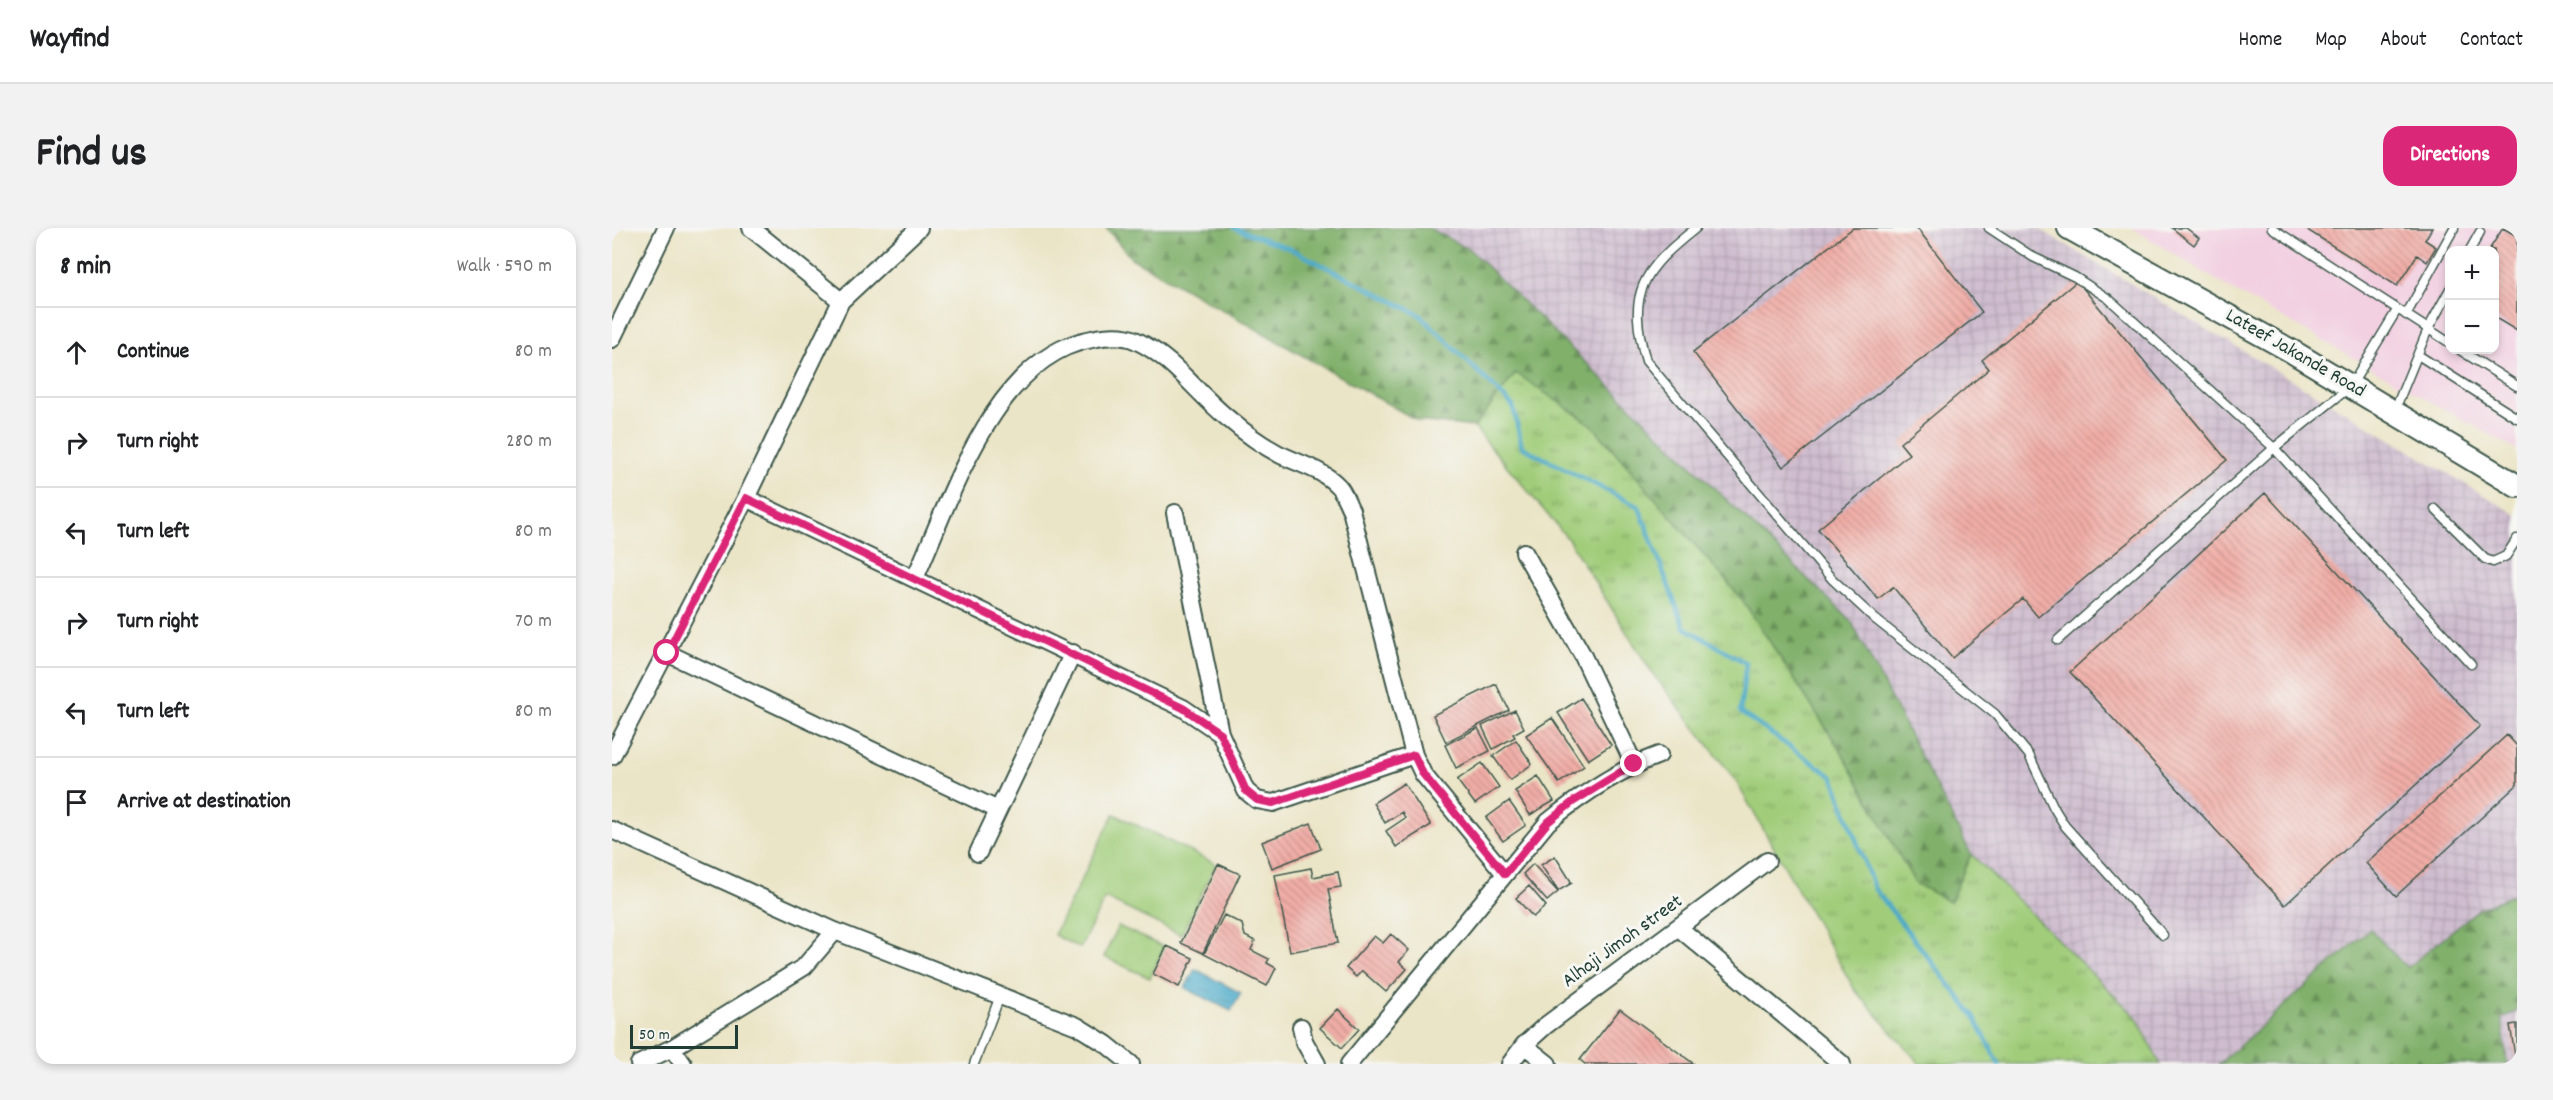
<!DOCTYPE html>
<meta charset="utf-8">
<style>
body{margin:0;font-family:Dekko,sans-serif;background:#f2f2f2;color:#202124}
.controls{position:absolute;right:18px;top:18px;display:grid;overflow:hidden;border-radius:12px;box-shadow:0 3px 9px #0003}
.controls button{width:54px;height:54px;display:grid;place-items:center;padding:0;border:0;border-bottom:2px solid #e0e0e0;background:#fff;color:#202124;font:30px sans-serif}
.scale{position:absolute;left:18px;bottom:15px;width:108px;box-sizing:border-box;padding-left:6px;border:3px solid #1f3d34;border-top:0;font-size:16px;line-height:21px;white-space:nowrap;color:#1f3d34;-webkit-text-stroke:4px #f6f6f2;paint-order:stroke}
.stop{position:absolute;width:18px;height:18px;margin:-14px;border:4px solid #db2777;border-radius:50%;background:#fff}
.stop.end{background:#db2777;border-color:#fff;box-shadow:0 2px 6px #0008}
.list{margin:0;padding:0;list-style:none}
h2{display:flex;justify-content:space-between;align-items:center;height:78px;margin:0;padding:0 24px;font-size:26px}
h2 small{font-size:20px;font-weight:400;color:#757577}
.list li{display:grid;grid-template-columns:39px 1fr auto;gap:18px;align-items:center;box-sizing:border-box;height:90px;padding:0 24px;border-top:2px solid #e0e0e0}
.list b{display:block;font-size:22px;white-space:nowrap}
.list em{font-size:20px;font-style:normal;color:#757577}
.icon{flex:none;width:33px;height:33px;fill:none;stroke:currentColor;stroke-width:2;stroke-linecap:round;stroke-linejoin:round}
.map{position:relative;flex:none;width:1905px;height:836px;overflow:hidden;border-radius:18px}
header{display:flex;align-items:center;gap:36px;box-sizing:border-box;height:84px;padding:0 30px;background:#fff;border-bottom:2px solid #e0e0e0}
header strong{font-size:28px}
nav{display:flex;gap:33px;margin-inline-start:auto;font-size:21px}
.intro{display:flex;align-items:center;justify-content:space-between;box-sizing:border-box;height:144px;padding:0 36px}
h1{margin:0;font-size:42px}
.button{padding:15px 27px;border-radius:18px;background:#db2777;color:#fff;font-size:21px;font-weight:700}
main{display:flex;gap:36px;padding:0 36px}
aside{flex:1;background:#fff;border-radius:18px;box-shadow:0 3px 9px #0003}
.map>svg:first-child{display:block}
.built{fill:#f2cfe1;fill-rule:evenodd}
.industrial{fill:url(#industrial-grid)}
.grass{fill:url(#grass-tufts);stroke:#608557;stroke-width:1.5}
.forest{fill:url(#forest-firs);stroke:#50764f;stroke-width:1.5}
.garden{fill:#a1cd7a;stroke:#608557;stroke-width:1.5}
.water{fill:url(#water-ripples);stroke:#34737e;stroke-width:1.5}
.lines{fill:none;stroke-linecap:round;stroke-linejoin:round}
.stream{stroke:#49a9c8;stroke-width:4.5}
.building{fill:url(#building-back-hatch)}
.lane-casing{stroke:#3e564a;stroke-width:11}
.street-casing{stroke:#3e564a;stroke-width:20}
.secondary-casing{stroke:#3e564a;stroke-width:26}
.lane{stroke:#fff;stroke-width:8}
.street{stroke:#fff;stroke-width:16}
.secondary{stroke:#fff;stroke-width:22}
.route{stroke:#db2777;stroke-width:8}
.labels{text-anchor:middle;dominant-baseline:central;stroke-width:6;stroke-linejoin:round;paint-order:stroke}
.street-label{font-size:20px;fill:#1f3d34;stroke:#f6f6f2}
</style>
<header>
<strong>Wayfind</strong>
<nav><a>Home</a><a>Map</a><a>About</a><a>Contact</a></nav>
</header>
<div class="intro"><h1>Find us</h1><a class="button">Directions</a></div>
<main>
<aside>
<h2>8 min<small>Walk · 590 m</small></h2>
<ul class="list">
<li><svg class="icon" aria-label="ahead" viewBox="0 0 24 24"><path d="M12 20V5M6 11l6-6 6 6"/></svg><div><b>Continue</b></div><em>80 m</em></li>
<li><svg class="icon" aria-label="right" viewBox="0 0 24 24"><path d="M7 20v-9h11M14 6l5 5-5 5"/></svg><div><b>Turn right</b></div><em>280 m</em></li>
<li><svg class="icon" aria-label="left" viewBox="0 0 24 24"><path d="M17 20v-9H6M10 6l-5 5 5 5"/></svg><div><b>Turn left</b></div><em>80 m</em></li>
<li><svg class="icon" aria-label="right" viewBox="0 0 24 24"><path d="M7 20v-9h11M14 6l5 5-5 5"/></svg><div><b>Turn right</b></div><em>70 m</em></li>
<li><svg class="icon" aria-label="left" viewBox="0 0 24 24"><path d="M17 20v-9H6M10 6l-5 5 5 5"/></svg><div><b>Turn left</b></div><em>80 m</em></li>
<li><svg class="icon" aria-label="arrive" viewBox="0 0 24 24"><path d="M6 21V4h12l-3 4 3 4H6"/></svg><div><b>Arrive at destination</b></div></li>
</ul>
</aside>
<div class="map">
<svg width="1905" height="836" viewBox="0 0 1905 836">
<defs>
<pattern id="industrial-grid" width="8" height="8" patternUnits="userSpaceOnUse" patternTransform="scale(1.5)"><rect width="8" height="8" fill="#cfbdcf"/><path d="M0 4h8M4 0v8" fill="none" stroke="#b1a3b2"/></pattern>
<pattern id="grass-tufts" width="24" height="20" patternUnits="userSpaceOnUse" patternTransform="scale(1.5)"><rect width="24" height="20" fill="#a1cd7a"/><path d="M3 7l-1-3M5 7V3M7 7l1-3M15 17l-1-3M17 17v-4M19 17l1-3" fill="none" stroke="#83a865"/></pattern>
<pattern id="forest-firs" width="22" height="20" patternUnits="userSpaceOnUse" patternTransform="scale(1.5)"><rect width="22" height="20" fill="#80b06a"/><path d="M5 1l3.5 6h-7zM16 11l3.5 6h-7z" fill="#689058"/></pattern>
<pattern id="water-ripples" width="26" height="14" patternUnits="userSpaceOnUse" patternTransform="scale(1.5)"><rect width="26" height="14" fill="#49a9c8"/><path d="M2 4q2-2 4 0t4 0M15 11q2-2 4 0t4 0" fill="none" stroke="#3c8ba3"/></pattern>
<pattern id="building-back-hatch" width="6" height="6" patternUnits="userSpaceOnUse" patternTransform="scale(1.5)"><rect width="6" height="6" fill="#f2aea7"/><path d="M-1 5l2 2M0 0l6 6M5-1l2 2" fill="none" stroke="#c38f89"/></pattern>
</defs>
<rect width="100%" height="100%" fill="#f6f6f2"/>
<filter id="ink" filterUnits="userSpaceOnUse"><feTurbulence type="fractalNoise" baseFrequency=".0167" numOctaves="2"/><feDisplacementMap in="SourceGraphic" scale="12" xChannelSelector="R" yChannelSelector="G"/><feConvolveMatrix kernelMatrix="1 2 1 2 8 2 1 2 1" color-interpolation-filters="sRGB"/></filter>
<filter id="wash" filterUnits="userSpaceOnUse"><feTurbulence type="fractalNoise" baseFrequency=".008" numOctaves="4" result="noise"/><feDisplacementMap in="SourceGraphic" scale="24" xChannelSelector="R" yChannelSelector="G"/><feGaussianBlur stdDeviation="1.35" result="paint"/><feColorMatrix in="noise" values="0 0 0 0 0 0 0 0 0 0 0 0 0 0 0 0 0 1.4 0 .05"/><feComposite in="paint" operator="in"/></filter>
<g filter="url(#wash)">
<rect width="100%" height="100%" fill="#ebe5c7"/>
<path class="built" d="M1520 0H1905V222L1617 60ZM1838 22H1882V122H1838Z"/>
<path class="industrial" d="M817 0H1426L1905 287V665L1867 681 1795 741 1757 701 1607 836H1548L1525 790 1359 626 1239 393 858 22Z
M1905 783V836H1895L1890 789Z"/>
<path class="grass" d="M904 145 980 197 1130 371 1229 523 1303 655 1338 674 1359 626 1525 790 1548 836H1308L1243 762 1122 550 1041 446 956 311 862 199Z"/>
<path class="forest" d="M494 0H817L858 22 1239 393 1359 626 1338 674 1303 655 1229 523 1130 371 980 197 904 145 862 199 806 193 519 30Z
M1905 665V783L1890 790 1895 836H1607L1758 701 1795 740 1867 681Z"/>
<path class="garden" d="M502 586 604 636 569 707 493 670 468 720 442 707Z
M506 698 552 719 538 750 492 729Z"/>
<path class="water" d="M583 741 629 765 619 783 573 760Z"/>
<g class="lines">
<path class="stream" d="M622 0 679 21 808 87 901 178 910 219 1027 279 1072 399 1134 435 1128 484 1221 549 1262 660 1362 788 1387 836"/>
</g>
<g id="blocks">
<path class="building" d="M1241 0H1305L1370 84 1171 239 1081 124Z
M1560 0H1574L1587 10 1582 17Z
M1692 0H1820L1813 12 1824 19 1815 34 1805 27 1785 58Z
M1891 0 1905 8V103L1882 89V22H1877Z
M1465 53 1615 232 1426 389 1411 371 1340 430 1281 359 1266 371 1206 301 1297 226 1288 215 1377 141 1370 132Z
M1653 265 1868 498 1673 677 1458 444Z
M884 456 897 482 834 514 821 487Z
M969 470 999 517 976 532 946 485Z
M903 482 912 500 901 506 903 509 881 521 870 498Z
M940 490 972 538 947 555 914 507Z
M866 500 878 523 844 540 833 517Z
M1895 507 1905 518V557L1784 668 1754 635Z
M904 512 920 536 898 552 881 528Z
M870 535 887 559 863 576 845 552Z
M926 548 942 573 918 587 903 563Z
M792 555 819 597 784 619 774 603 793 590 790 584 773 595 761 575Z
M897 573 914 597 891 613 874 590Z
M699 595 709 621 660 640 650 614Z
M943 628 960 655 946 663 929 637Z
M606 636 628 646 591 725 569 715Z
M921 636 946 664 935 673 911 646Z
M699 640 701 649 726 644 729 659 716 661 726 715 678 724 663 647Z
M917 658 934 678 921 689 904 670Z
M612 687 630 696 633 708 643 713 639 722 657 731 655 735 664 740 655 758 592 726Z
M779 706 797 722 787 734 795 741 774 764 750 743 744 749 734 740 762 708 771 715Z
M555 718 581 730 567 759 541 746Z
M726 781 747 801 730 820 708 800Z
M1008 781 1082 836H973L968 832Z
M1905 796V833L1904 834 1898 797Z"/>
</g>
</g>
<g filter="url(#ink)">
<use href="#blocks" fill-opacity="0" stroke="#3e564a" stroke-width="1.5"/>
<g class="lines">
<g class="lane-casing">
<path id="lane" d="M1084 0C1031 42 1014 64 1034 133L1220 351 1263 391 1383 486 1417 527 1442 580 1453 598 1551 707
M1377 0 1421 29 1463 49 1497 71 1662 220 1859 436
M1660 0 1838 115
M1858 22 1868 4
M1794 87 1842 0
M1848 122 1905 158
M1806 127 1905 190
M1782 184 1816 101 1838 61
M1823 281 1873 331 1881 334 1894 328 1905 311
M1446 412 1662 220 1739 158 1785 82
M362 836 388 768"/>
</g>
<g class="street-casing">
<path id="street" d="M139 0 229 73
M0 111 54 0
M134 270 571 480 608 505 634 563 645 572 661 575 802 527
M563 285 608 505
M912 324 970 426 1022 536
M303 350C339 271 382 128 480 111 494 108 511 106 525 113 563 131 586 167 618 192 632 204 650 217 667 226 687 236 710 241 726 258 732 264 735 275 739 282L802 527 811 546 893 646
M55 425 386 582
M0 528 134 270 229 73 307 0
M0 602 223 703 465 798 494 816 519 836
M366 625 461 425
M1067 700 1230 836
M689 799 692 813 705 836
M912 817 936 836
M60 820 71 836
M27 836 60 820 192 739 223 703
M737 836 936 594C969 567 1006 542 1047 527
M898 836 912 817 933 798 1155 633"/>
</g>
<g class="secondary-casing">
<path id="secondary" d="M1457 0 1681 124 1905 258"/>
</g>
<use href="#lane" class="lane"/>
<use href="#street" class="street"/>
<use href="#secondary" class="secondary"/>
</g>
</g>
<g class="lines" filter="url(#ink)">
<path class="route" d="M55 425 134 270 571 480 608 505 634 563 645 572 661 575 802 527 811 546 893 646 936 594 962 573 1022 536"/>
</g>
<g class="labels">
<g class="street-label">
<text transform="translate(1683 126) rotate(30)">Lateef Jakande Road</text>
<text transform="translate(1011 714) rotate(-36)">Alhaji Jimoh street</text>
</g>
</g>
</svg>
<div class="controls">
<button>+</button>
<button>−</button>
</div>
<div class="scale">50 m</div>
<div class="stop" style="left:55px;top:425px"></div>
<div class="stop end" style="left:1022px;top:536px"></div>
</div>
</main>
